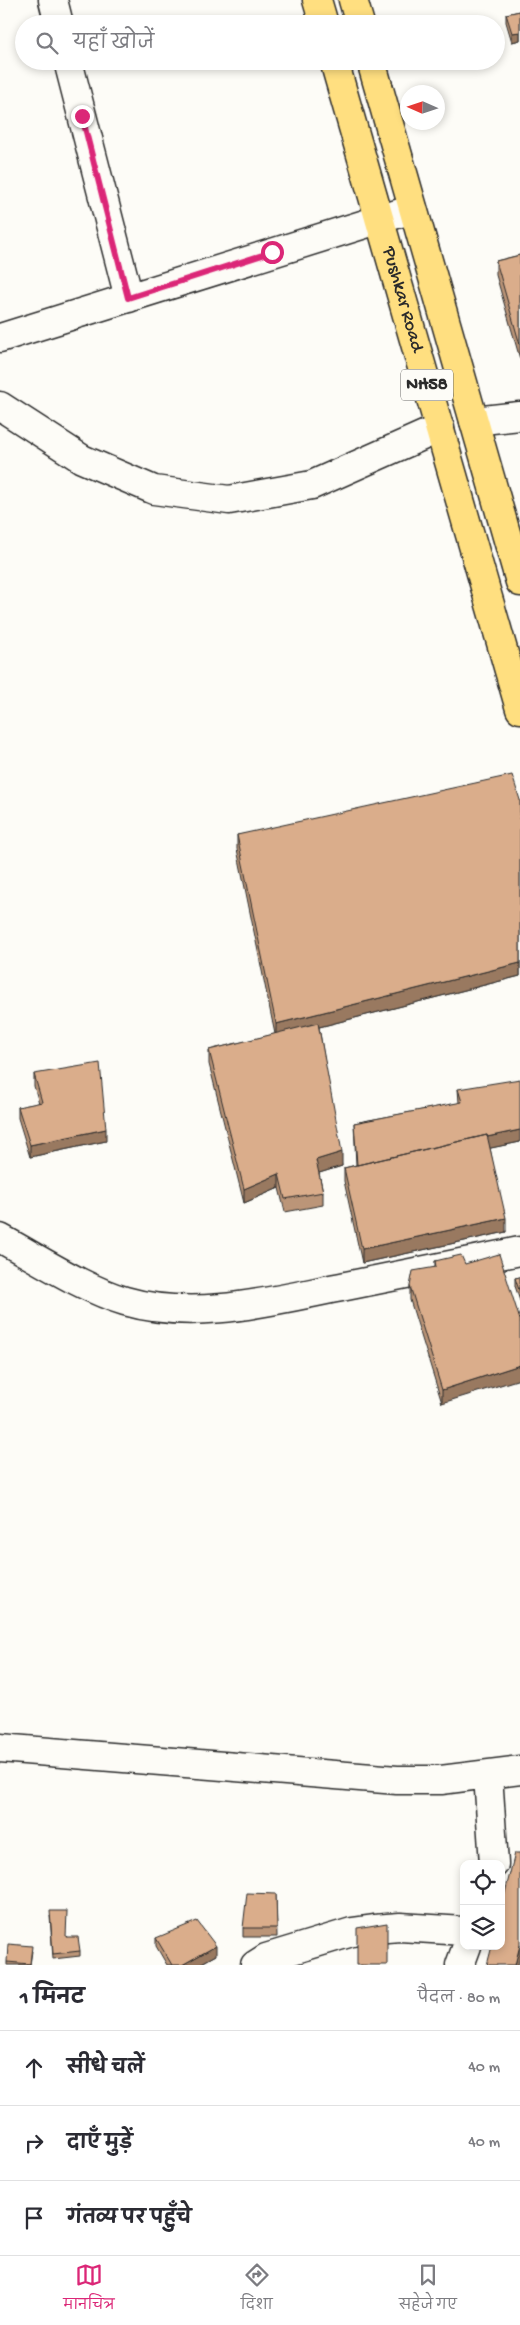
<!DOCTYPE html>
<html lang="hi">
<meta charset="utf-8">
<style>
body{margin:0;font-family:"Gochi Hand","Playpen Sans Deva",sans-serif;background:#f2f2f3;color:#2b2b33}
.controls{position:absolute;right:15px;bottom:15px;display:grid;overflow:hidden;border-radius:10px;box-shadow:0 2px 8px #0003}
.controls button{width:45px;height:45px;display:grid;place-items:center;padding:0;border:0;border-bottom:1px solid #e1e1e2;background:#fff;color:#2b2b33;font:25px sans-serif}
.compass{position:absolute;left:400px;top:85px;width:45px;height:45px;border-radius:50%;background:#fff;box-shadow:0 2px 8px #0003;rotate:273deg}
.stop{position:absolute;width:15px;height:15px;margin:-11px;border:4px solid #db2777;border-radius:50%;background:#fff}
.stop.end{background:#db2777;border-color:#fff;box-shadow:0 1px 5px #0008}
.list{margin:0;padding:0;list-style:none}
h2{display:flex;justify-content:space-between;align-items:center;height:65px;margin:0;padding:0 20px;font-size:21px}
h2 small{font-size:16px;font-weight:400;color:#7c7c81}
.list li{display:grid;grid-template-columns:32px 1fr auto;gap:15px;align-items:center;box-sizing:border-box;height:75px;padding:0 20px;border-top:1px solid #e1e1e2}
.list b{display:block;font-size:19px;white-space:nowrap}
.list em{font-size:16px;font-style:normal;color:#7c7c81}
.icon{flex:none;width:28px;height:28px;fill:none;stroke:currentColor;stroke-width:2;stroke-linecap:round;stroke-linejoin:round}
.map{position:relative;flex:none;width:520px;height:1965px;overflow:hidden}
.search{position:absolute;background:#fff;box-shadow:0 2px 8px #0003;left:15px;right:15px;top:15px;height:55px;display:flex;align-items:center;gap:12px;box-sizing:border-box;padding:0 18px;border-radius:28px;color:#7c7c81;font-size:19px}
.sheet{height:290px;background:#fff}
nav{display:flex;justify-content:space-around;align-items:center;box-sizing:border-box;height:70px;border-top:1px solid #e1e1e2;background:#fff;font-size:14px;color:#7c7c81}
nav a{display:grid;justify-items:center;gap:2px}
nav .on{color:#db2777}
.map>svg:first-child{display:block}
.lines{fill:none;stroke-linecap:round;stroke-linejoin:round}
.street-casing{stroke:#2b2b2b;stroke-width:31}
.highway-casing{stroke:#2b2b2b;stroke-width:31}
.street{stroke:#fdfcf7;stroke-width:28}
.highway{stroke:#ffdf80;stroke-width:28}
.wall{fill:#bb9578;stroke:#2b2b2b}
.shaded-wall{fill:#997961;stroke:#2b2b2b}
.building{fill:#daad8b;stroke:#2b2b2b}
.route{stroke:#db2777;stroke-width:6}
.labels{text-anchor:middle;dominant-baseline:central;stroke-width:4;stroke-linejoin:round;paint-order:stroke}
.shield{fill:#fdfcf7;stroke:#6a6a68;stroke-width:1}
.shield-label{font-size:18px;font-weight:bold;fill:#2b2b2b}
.street-label{font-size:19px;fill:#2b2b2b;stroke:#fdfcf7}
</style>
<div class="map">
<svg width="520" height="1965" viewBox="0 0 520 1965">
<rect width="100%" height="100%" fill="#fdfcf7"/>
<filter id="ink" filterUnits="userSpaceOnUse"><feTurbulence type="fractalNoise" baseFrequency=".02" numOctaves="2"/><feDisplacementMap in="SourceGraphic" scale="10" xChannelSelector="R" yChannelSelector="G"/><feConvolveMatrix kernelMatrix="1 2 1 2 8 2 1 2 1" color-interpolation-filters="sRGB"/></filter>
<g filter="url(#ink)">
<g class="lines">
<g class="street-casing">
<path id="street" d="M53 0 59 24
M68 61 129 298
M0 338 413 209
M0 406 82 459 154 490 229 500 312 485 440 428
M474 421 520 416
M0 1238C37 1258 86 1290 125 1301 197 1322 274 1300 346 1286 404 1274 462 1263 520 1251
M0 1748 397 1780H441L520 1770
M488 1775 494 1864
M255 1965 266 1958 352 1932 374 1929 400 1927 464 1931
M460 1965 467 1946"/>
</g>
<g class="highway-casing">
<g id="highway">
<path d="M317 0 324 24"/>
<path d="M353 0 360 24"/>
<path id="s1" d="M334 61 520 709"/>
<path d="M371 61 520 582"/>
</g>
</g>
<use href="#street" class="street"/>
<use href="#highway" class="highway"/>
</g>
<path class="wall" d="M520 11V40L512 42 506 22V14Z
M520 255V359L496 275V261Z
M520 800V976L319 1027 342 1166 319 1173 323 1192V1205L285 1212 279 1188 244 1203 209 1064V1050L275 1034 237 849V835Z
M34 1074 106 1141 30 1157 18 1118V1107L39 1103 34 1086Z
M458 1089 520 1142 490 1148 506 1232 362 1263 344 1181V1168L356 1165 354 1123 459 1103Z
M435 1261 465 1264 442 1403 410 1300V1286L435 1267Z
M520 1277V1301L515 1286V1278Z
M276 1894 277 1937H243V1928Z
M50 1916 67 1937 80 1951V1956L53 1959Z
M156 1938 216 1955 198 1965H167L156 1946Z
M32 1951 30 1965H7V1962Z"/>
<path class="shaded-wall" d="M520 32V40L512 42V33Z
M520 963V976L276 1038V1024Z
M106 1129V1141L30 1157V1145Z
M520 1130V1142L357 1176V1165Z
M342 1152V1166L316 1174V1160Z
M279 1174V1188L244 1203V1189Z
M506 1218V1232L362 1263V1249Z
M520 1365V1379L442 1403V1390Z
M520 1945V1957L518 1965H515Z
M216 1946V1955L198 1965H182Z"/>
<path class="building" d="M520 11V32L512 33 506 14Z
M520 255V345L496 261Z
M512 775 520 800V963L276 1024 237 835Z
M318 1023 342 1152 316 1160 323 1192 285 1199 279 1174 244 1189 209 1050Z
M100 1063 106 1129 30 1145 18 1107 42 1102 34 1074Z
M520 1079V1130L487 1137V1135L357 1165 354 1123 462 1102 458 1089Z
M487 1135 506 1218 362 1249 344 1168Z
M499 1254 520 1320V1365L442 1390 410 1286 413 1271 436 1267 435 1261 461 1255 465 1264Z
M520 1277V1293L515 1278Z
M515 1853H520V1945L515 1965H487L492 1946H501V1909Z
M247 1893 276 1894 277 1928H243Z
M50 1911H67L66 1937H78L80 1951 53 1954Z
M197 1921 216 1946 182 1965H172L156 1938Z
M387 1923V1965H357V1928Z
M8 1944 32 1946 30 1964 7 1962Z"/>
</g>
<g class="lines" filter="url(#ink)">
<path class="route" d="M82 116 128 298 272 252"/>
</g>
<g class="labels">
<rect class="shield" x="401" y="369.5" width="52" height="31" rx="4"/>
<g class="shield-label">
<text x="427" y="385">NH58</text>
</g>
<g class="street-label">
<text stroke="none"><textPath href="#s1" startOffset="248">Pushkar Road</textPath></text>
</g>
</g>
</svg>
<div class="controls">
<button><svg class="icon" aria-label="locate" viewBox="0 0 24 24"><circle cx="12" cy="12" r="6"/><path d="M12 2v4M12 18v4M2 12h4M18 12h4"/></svg></button>
<button><svg class="icon" aria-label="layers" viewBox="0 0 24 24"><path d="M12 4l9 5-9 5-9-5zM3 14l9 5 9-5"/></svg></button>
</div>
<svg class="compass" viewBox="-18 -18 36 36"><path d="M0-13l5 13h-10z" fill="#e53935"/><path d="M0 13l5-13h-10z" fill="#7c7c81"/></svg>
<div class="stop" style="left:272px;top:252px"></div>
<div class="stop end" style="left:82px;top:116px"></div>
<div class="search"><svg class="icon" aria-label="search" viewBox="0 0 24 24"><circle cx="10" cy="10" r="6"/><path d="M15 15l6 6"/></svg>यहाँ खोजें</div>
</div>
<section class="sheet">
<h2>1 मिनट<small>पैदल · 80 m</small></h2>
<ul class="list">
<li><svg class="icon" aria-label="ahead" viewBox="0 0 24 24"><path d="M12 20V5M6 11l6-6 6 6"/></svg><div><b>सीधे चलें</b></div><em>40 m</em></li>
<li><svg class="icon" aria-label="right" viewBox="0 0 24 24"><path d="M7 20v-9h11M14 6l5 5-5 5"/></svg><div><b>दाएँ मुड़ें</b></div><em>40 m</em></li>
<li><svg class="icon" aria-label="arrive" viewBox="0 0 24 24"><path d="M6 21V4h12l-3 4 3 4H6"/></svg><div><b>गंतव्य पर पहुँचे</b></div></li>
</ul>
</section>
<nav>
<a class="on"><svg class="icon" aria-label="map" viewBox="0 0 24 24"><path d="M3 6l6-2 6 2 6-2v14l-6 2-6-2-6 2zM9 4v14M15 6v14"/></svg>मानचित्र</a>
<a><svg class="icon" aria-label="directions" viewBox="0 0 24 24"><path d="M12 3l9 9-9 9-9-9zM9 14v-3h6M13 9l2 2-2 2"/></svg>दिशा</a>
<a><svg class="icon" aria-label="saved" viewBox="0 0 24 24"><path d="M7 4h10v16l-5-4-5 4z"/></svg>सहेजे गए</a>
</nav>
